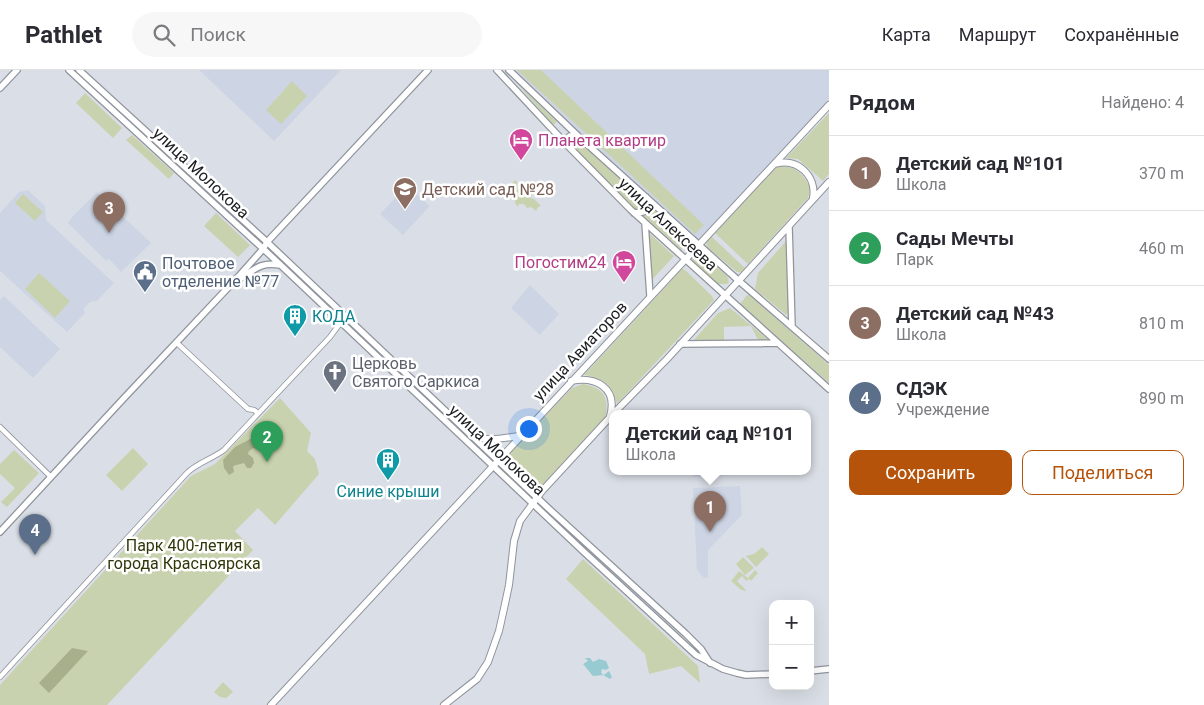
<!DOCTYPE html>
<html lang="ru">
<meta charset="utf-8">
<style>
body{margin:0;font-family:Roboto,sans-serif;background:#f7f7f7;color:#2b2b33}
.controls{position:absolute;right:15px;bottom:15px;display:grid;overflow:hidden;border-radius:10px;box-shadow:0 5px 20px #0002}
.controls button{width:45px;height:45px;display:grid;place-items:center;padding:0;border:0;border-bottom:1px solid #e1e1e2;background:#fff;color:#2b2b33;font:25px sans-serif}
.you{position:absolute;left:528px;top:358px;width:18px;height:18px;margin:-12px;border:4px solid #fff;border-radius:50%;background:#1a73e8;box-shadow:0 0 0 8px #1a73e833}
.badge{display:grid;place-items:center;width:32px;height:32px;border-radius:50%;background:#b45309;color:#fff;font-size:16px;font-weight:700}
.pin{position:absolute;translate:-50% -41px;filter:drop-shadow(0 1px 2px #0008)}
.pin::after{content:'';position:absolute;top:26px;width:18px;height:15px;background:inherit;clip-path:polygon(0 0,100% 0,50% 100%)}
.popup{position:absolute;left:609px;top:340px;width:202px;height:65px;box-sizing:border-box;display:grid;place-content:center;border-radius:10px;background:#fff;filter:drop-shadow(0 1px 4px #0005);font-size:16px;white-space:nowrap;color:#7c7c81}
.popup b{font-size:19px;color:#2b2b33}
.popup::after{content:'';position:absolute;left:50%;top:100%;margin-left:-10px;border:10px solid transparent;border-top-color:#fff}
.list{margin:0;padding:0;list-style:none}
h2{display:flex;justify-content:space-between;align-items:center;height:65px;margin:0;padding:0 20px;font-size:21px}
h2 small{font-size:16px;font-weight:400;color:#7c7c81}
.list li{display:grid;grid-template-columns:32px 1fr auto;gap:15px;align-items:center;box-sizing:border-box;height:75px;padding:0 20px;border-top:1px solid #e1e1e2}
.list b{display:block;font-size:19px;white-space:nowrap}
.list p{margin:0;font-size:16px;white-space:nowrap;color:#7c7c81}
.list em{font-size:16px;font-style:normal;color:#7c7c81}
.actions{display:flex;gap:10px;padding:15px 20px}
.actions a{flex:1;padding:11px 0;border:1px solid #b45309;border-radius:10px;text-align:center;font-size:18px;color:#b45309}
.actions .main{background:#b45309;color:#fff}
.icon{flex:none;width:28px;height:28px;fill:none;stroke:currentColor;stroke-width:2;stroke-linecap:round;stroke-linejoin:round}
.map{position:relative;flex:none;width:829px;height:635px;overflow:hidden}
header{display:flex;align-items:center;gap:30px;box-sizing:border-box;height:70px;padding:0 25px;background:#fff;border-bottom:1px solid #e1e1e2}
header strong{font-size:24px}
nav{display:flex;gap:28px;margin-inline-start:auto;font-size:18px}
.search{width:350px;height:45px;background:#f7f7f7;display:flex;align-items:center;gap:12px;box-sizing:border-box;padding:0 18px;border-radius:28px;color:#7c7c81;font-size:19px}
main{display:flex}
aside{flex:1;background:#fff}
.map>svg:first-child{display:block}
.built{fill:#cdd5e4}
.green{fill:#c9d2ae}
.forest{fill:#a7b08a}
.water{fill:#98cbd1}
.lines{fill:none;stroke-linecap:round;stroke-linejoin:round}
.street-casing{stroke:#90949c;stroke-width:6}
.secondary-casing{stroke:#90949c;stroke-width:8}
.primary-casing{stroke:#90949c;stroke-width:8}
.street{stroke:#fff;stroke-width:4.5}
.secondary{stroke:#fff;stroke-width:5.5}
.primary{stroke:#fff;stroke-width:6}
.labels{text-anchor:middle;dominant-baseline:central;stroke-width:5;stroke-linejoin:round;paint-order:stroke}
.hotel-label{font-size:16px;fill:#b23c85;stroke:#fff;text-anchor:start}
.street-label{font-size:16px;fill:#1b1d20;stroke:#fff}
.education-label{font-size:16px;fill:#785e54;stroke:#fff;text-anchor:start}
.service-label{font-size:16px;fill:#4e5e75;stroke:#fff;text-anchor:start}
.culture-label{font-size:16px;fill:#0d838f;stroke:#fff;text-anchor:start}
.worship-label{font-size:16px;fill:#5b616d;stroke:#fff;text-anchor:start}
.park-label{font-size:16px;fill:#2f3709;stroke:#fff}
</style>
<header>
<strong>Pathlet</strong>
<div class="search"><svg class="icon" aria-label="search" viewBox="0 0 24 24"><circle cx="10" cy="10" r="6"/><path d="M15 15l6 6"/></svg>Поиск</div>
<nav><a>Карта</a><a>Маршрут</a><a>Сохранённые</a></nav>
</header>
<main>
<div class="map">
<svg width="829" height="635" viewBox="0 0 829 635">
<rect width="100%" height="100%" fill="#dadfe7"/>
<path class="built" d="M199 0H341L274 71Z
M509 0H829V35L699 175Z
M407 115 430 136 403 165 380 144Z
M28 120 45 136 46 150 114 213 97 231 90 232 83 239 85 243 67 262 0 201V143L19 122Z
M97 122 151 173 121 202 109 189 106 191 68 153 72 147Z
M530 215 559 244 540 265 511 238Z
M4 226 60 279 33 308 0 277V230Z
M692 401H733V405L693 407Z
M740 416 742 445 708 480V507L704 508 697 500 693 418Z"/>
<path class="green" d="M517 0H541L704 155 695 164Z
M292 11 307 26 281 54 266 40Z
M515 11 557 52 553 55Z
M85 23 122 58 113 68 76 33Z
M829 43V104L823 111 798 89 786 88Z
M132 65 174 103 169 109 126 70Z
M574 68 577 70 644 131V139L637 141 573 78 570 72Z
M779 96C796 96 803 104 811 118L808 128 748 194 715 163 776 97Z
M515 110 517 112V119L519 120 524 115 533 124 530 128 534 129 541 136 538 137 536 141 531 137 527 138 524 134H519L518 137 515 133 516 127 511 124 508 116 511 115Z
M23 124 43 142 35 151 15 133Z
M652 135 689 171 681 180 643 145 648 142Z
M216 143 250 175 238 187 204 156Z
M649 163 674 186 651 211Z
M711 166 745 198 741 202H737L707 177 706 171Z
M787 170 788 243 786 245 755 219 758 203Z
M698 182 702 183 727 206 729 212 727 214H718L694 193 692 188Z
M682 199 685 200 712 226 714 230 617 334C612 314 603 308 584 305Z
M39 203 70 231 55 248 25 219Z
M748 224 829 295V313L740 234Z
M730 238 769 270H758L751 256 724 257V271L692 272 718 243Z
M583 314C603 317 610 328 605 347L540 417 506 387 572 318Z
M280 328 311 363 307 381 315 389 319 404 275 455 258 438 235 461 253 480 107 635H0V615L191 406 215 394Z
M133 378 148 394 122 421 106 405Z
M14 380 39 403 7 437 1 432 15 418 0 404V394Z
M762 477 769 484 756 497 746 486 754 484Z
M743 487 754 498 745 505 736 494Z
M583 489 698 596 700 613 681 596 649 604 645 584 566 509Z
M755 500 758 503 751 511 749 509 746 511 742 506 737 511 746 520 745 521 740 519 731 511 739 501 748 508Z
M223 612 233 622 226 628 220 627 214 622Z"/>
<path class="forest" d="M254 367H261L257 379 253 378 249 381 248 384 253 388 254 393 251 398H247L244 393 233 396 234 402 229 405 224 398 223 390 235 377Z
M72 578 88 581 49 623 39 613Z"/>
<path class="water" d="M585 588H590L593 592 599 589 606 591 609 598 606 600 602 599 601 603 604 605 609 601 612 607 610 609 603 605 593 606 583 594 588 591Z"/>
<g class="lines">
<g class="street-casing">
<path id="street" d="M177 273 248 339 254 340 258 343
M0 357 51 407
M0 607 187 403C197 393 212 389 224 380L330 267 341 252"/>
</g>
<g class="secondary-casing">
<path id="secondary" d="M69 0 271 186 584 482 696 585 723 599 737 603 746 605 773 604
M79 0 267 172 548 438 686 564 701 579 710 593
M497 0 567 75 631 140 829 319
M509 0 578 66 739 211 829 289
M0 18 17 0
M567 75 568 68 570 66 577 65
M634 143 643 142C648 137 647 133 646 127
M645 153 650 226
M789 157 792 257
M241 208C256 198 262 192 280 195
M680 274 778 273
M0 462 125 327 239 206 263 179 267 172 428 0
M810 601 829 599"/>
</g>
<g class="primary-casing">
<path id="primary" d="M775 94C797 87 817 106 813 128
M571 311C596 306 618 318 610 346
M614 343 667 289 829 112
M473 366C488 372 503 368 519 366
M271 635 829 35
M444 635 477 609 488 592 499 561 505 534 509 515 514 471 520 451 542 421 612 345"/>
</g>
<use href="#street" class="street"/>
<use href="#secondary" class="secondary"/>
<use href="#primary" class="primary"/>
</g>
<defs>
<g id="hotel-pin" transform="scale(1.25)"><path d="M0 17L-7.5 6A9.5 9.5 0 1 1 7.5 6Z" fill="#d1479c" stroke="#fff"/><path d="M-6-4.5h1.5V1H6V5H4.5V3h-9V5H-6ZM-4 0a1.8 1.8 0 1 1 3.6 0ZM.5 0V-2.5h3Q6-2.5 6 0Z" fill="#fff"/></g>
<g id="school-pin" transform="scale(1.25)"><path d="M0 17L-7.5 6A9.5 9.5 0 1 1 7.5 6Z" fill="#8d6e63" stroke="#fff"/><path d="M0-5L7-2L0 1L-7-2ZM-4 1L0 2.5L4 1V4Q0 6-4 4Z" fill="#fff"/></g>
<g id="civic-pin" transform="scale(1.25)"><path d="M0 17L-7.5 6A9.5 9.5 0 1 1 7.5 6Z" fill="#5c6f8a" stroke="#fff"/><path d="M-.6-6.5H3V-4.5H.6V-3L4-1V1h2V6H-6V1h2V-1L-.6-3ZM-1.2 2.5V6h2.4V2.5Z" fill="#fff"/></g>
<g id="building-pin" transform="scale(1.25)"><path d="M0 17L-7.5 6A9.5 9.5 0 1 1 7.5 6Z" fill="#0f9aa8" stroke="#fff"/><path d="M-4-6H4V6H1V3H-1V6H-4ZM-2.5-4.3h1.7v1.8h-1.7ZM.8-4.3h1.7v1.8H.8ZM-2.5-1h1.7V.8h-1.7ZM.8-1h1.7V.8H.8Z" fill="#fff"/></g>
<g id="church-pin" transform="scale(1.25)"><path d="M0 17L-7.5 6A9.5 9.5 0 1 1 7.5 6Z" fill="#6b7280" stroke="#fff"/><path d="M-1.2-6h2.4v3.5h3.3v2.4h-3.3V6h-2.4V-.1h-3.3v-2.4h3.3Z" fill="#fff"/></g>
</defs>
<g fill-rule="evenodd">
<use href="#hotel-pin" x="521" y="70"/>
<use href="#school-pin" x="405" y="119"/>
<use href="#hotel-pin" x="624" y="192"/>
<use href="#civic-pin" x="145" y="202"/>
<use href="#building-pin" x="295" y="246"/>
<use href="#church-pin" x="335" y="302"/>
<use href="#building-pin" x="388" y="390"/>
</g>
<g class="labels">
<g class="hotel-label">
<text x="538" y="70">Планета квартир</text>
<text x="606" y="192" text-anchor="end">Погостим24</text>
</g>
<g class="street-label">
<text transform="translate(201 103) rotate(43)">улица Молокова</text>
<text transform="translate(668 154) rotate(43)">улица Алексеева</text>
<text transform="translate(580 281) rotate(-47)">улица Авиаторов</text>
<text transform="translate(497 380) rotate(43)">улица Молокова</text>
</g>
<g class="education-label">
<text x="422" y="119">Детский сад №28</text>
</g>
<g class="service-label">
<text x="162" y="193">Почтовое<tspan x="162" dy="18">отделение №77</tspan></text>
</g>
<g class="culture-label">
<text x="312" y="246">КОДА</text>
<text x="388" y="421" text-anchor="middle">Синие крыши</text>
</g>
<g class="worship-label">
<text x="352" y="293">Церковь<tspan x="352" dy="18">Святого Саркиса</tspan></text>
</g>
<g class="park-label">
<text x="184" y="475">Парк 400-летия<tspan x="184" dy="18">города Красноярска</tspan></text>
</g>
</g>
</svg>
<div class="controls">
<button>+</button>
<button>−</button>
</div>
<div class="you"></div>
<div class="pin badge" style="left:710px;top:462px;background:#8d6e63">1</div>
<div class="popup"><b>Детский сад №101</b>Школа</div>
<div class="pin badge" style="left:267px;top:392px;background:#2e9e5b">2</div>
<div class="pin badge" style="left:109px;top:163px;background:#8d6e63">3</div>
<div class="pin badge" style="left:35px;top:485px;background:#5c6f8a">4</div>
</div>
<aside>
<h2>Рядом<small>Найдено: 4</small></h2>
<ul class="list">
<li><span class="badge" style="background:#8d6e63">1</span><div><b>Детский сад №101</b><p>Школа</p></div><em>370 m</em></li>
<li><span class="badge" style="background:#2e9e5b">2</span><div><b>Сады Мечты</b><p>Парк</p></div><em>460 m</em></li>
<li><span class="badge" style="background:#8d6e63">3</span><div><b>Детский сад №43</b><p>Школа</p></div><em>810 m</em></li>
<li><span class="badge" style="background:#5c6f8a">4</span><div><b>СДЭК</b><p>Учреждение</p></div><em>890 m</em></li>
</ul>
<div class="actions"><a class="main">Сохранить</a><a>Поделиться</a></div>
</aside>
</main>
